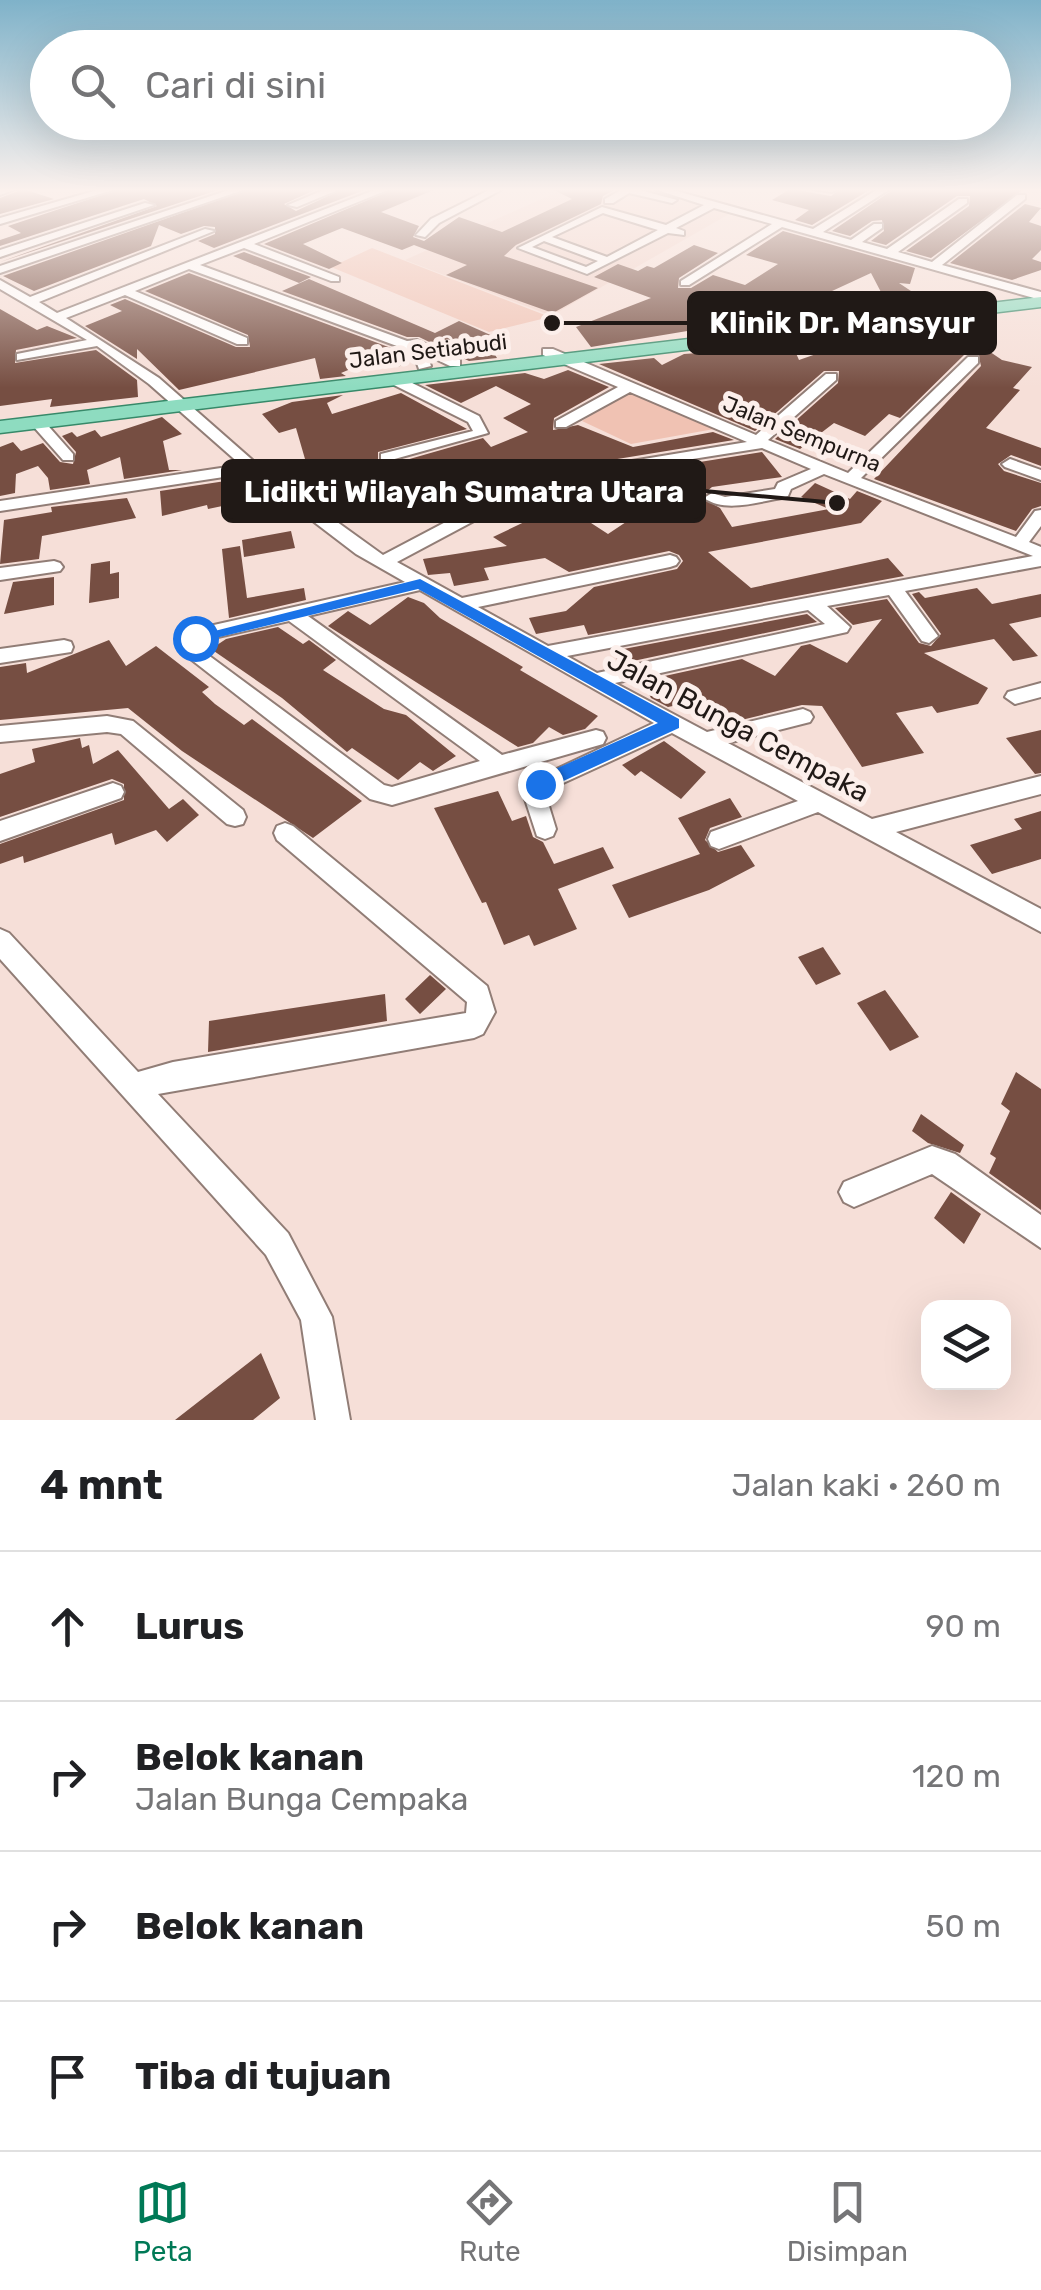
<!DOCTYPE html>
<html lang="id">
<meta charset="utf-8">
<style>
body{margin:0;font-family:Rubik,sans-serif;background:#f2f2f2;color:#202124}
.controls{position:absolute;right:30px;bottom:30px;display:grid;overflow:hidden;border-radius:20px;box-shadow:0 10px 40px #0002}
.controls button{width:90px;height:90px;display:grid;place-items:center;padding:0;border:0;border-bottom:2px solid #e0e0e0;background:#fff;color:#202124;font:50px sans-serif}
.stop{position:absolute;width:30px;height:30px;margin:-22px;border:8px solid #1a73e8;border-radius:50%;background:#fff}
.stop.end{background:#1a73e8;border-color:#fff;box-shadow:0 2px 10px #0008}
.list{margin:0;padding:0;list-style:none}
h2{display:flex;justify-content:space-between;align-items:center;height:130px;margin:0;padding:0 40px;font-size:42px}
h2 small{font-size:32px;font-weight:400;color:#757577}
.list li{display:grid;grid-template-columns:65px 1fr auto;gap:30px;align-items:center;box-sizing:border-box;height:150px;padding:0 40px;border-top:2px solid #e0e0e0}
.list b{display:block;font-size:38px;white-space:nowrap}
.list p{margin:0;font-size:32px;white-space:nowrap;color:#757577}
.list em{font-size:32px;font-style:normal;color:#757577}
.icon{flex:none;width:55px;height:55px;fill:none;stroke:currentColor;stroke-width:2;stroke-linecap:round;stroke-linejoin:round}
.map{position:relative;flex:none;width:1041px;height:1420px;overflow:hidden}
.search{position:absolute;background:#fff;box-shadow:0 10px 40px #0002;left:30px;right:30px;top:30px;height:110px;display:flex;align-items:center;gap:25px;box-sizing:border-box;padding:0 35px;border-radius:55px;color:#757577;font-size:38px}
.sheet{height:730px;background:#fff}
nav{display:flex;justify-content:space-around;align-items:center;box-sizing:border-box;height:140px;border-top:2px solid #e0e0e0;background:#fff;font-size:28px;color:#757577}
nav a{display:grid;justify-items:center;gap:5px}
nav .on{color:#007956}
.map>svg:first-child{display:block}
.built{fill:#f1d2c9}
.green{fill:#f0c2b3}
.building{fill:#764e42}
.lines{fill:none;stroke-linecap:round;stroke-linejoin:round}
.minor-casing{stroke:#917d76;stroke-width:4}
.major-casing{stroke:#378969;stroke-width:3}
.minor{fill:#fff;fill-rule:evenodd}
.major{fill:#8edcc0;fill-rule:evenodd}
.route{fill:#1a73e8}
.labels{text-anchor:middle;dominant-baseline:central;stroke-width:10;stroke-linejoin:round;paint-order:stroke}
.far-street-label{font-size:22px;fill:#201916;stroke:#fcefeb}
.street-label{font-size:28px;fill:#201916;stroke:#fcefeb}
.leader{fill:none;stroke:#201916;stroke-width:4}
.callout-dot{fill:#201916;stroke:#fcefeb;stroke-width:4}
.callout{fill:#201916;stroke:#201916;stroke-width:4}
.callout-label{font-size:30px;text-anchor:middle;font-weight:bold;fill:#fff}
</style>
<div class="map">
<svg width="1041" height="1420" viewBox="0 0 1041 1420">
<rect width="100%" height="100%" fill="#f6dfd8"/>
<path class="built" d="M564 189 611 202 647 189 731 213 556 313 547 314 405 260Z"/>
<path class="green" d="M372 248 550 317 489 332 331 267Z
M627 392 714 429 631 444 582 421Z"/>
<path class="building" d="M23 189 54 199 0 214V198Z
M120 189H221L0 262 157 206 144 199 0 246V240L21 233 8 226Z
M250 189H317L284 204 296 211 343 189H367L214 248 198 241 215 234V227L204 226 181 234 159 225 151 246 34 291 3 276Z
M394 189H436L381 212 419 226 413 237 424 241 459 217 502 232 572 199 552 189H616L603 196 601 204 516 245 504 256 598 288 553 313 446 275 467 265 414 245 402 250 342 228 303 244 342 263 329 269 264 244Z
M790 189 831 196 840 189H871L812 225 795 220 809 210 772 200Z
M894 189H1024L931 258 906 251 969 206 970 196H957L886 245 871 241 884 231 882 220 872 221 850 236 832 231Z
M1025 204 1041 208 1029 222 1041 226V250L1032 259 1041 262V270L1012 280 950 263Z
M783 231 915 268 910 284 899 283 914 293 899 302 883 296 871 273 778 316 591 347 576 327 651 298 594 277 618 264 638 271 647 266 654 268 694 245 718 253 679 278 678 288H691L713 275 745 285 778 264 746 255Z
M244 252 311 277 299 283 233 256Z
M189 273 410 355 412 360 398 367 379 357 341 373 346 376 320 379 315 358 179 390 137 349V359L85 326 122 311 110 305 125 299 236 347H250L248 335 145 291Z
M309 279 435 333 459 321 504 341 491 348 497 358 469 361 419 337H407L282 291Z
M0 309 37 330 47 326 77 338 16 350 15 363 96 350 137 380 138 397 50 407 52 399 0 406Z
M946 322 1002 360 1032 367 1013 388 1020 390 986 428 1041 448V466L1011 455 998 464 1004 471 1041 483V506L1032 509 1016 531 874 479 981 366 978 353 965 354 900 418 889 414 865 436 834 423 800 449 775 439 838 383 839 371H824L755 431 599 364 654 358 662 365 684 354 782 347 791 342 799 360 885 330Z
M568 370 609 387 554 418 553 430 578 425 633 447 713 432 734 440 513 476 528 487 505 498 495 491 468 504 426 471 357 487 371 497 345 510 320 491 314 492 311 480H286L282 462 305 459 296 428 279 433 262 414 292 402 343 395 327 403 332 414 401 393 467 429 378 452V463L392 464 483 438 491 447 528 432 503 418 531 404 496 386 461 403 425 385 525 373 544 379Z
M162 417 182 434 163 441 169 470H182L124 479 120 457 87 470 90 484 50 490 48 478 38 466 16 474 15 493 0 496V447L13 442 21 451 43 443 60 462 73 464 76 452 62 436 72 432 77 437 95 430 101 437Z
M762 452 782 477 712 487 700 497 720 508 732 527 829 509 801 497 815 483 850 499 857 491 882 501 861 523 708 552 751 588 888 558 904 576 588 635 584 625 536 634 529 618 566 611 594 587 677 569 683 561 679 555 669 551 569 572 545 558 484 568 489 580 454 586 450 573 428 575 423 559 507 546 493 537 537 516 548 523 571 510 608 534 626 522 617 498 645 513 668 498 650 470Z
M232 480V504L208 509 207 505 162 516 160 491Z
M127 498 136 518 42 536 39 559 0 564 4 520 52 512 51 507Z
M291 531 295 548 244 557 242 540Z
M240 546 247 598 304 588 306 600 229 618 222 549Z
M110 561V574L119 572V598L89 603 91 564Z
M54 577V605L4 614 13 582Z
M977 588 992 604 1041 594V617L1009 624 1038 656 1013 661 994 639 924 653 988 688 978 704 937 713 932 706 896 713 924 753 862 767 822 706 802 705 725 724 717 710 707 712 701 700 668 707 651 698 642 681 742 659 775 676 801 646 810 644 847 663 882 619 853 625 835 608 887 599 919 643 931 646 941 634 912 594 919 592 925 598Z
M408 597 424 603 440 618 523 667 520 670 598 716 585 729 563 735 549 727 533 743 518 747 328 626 348 611 370 625Z
M807 614 817 622 619 664 613 651Z
M278 627 303 644 309 640 336 660 323 670 384 709 406 715 456 756 433 771 420 762 398 780 352 748 347 752 282 698 211 649 226 639Z
M109 640 126 666 156 646 209 687 202 692 215 704 244 725 252 719 362 801 313 838 182 751 128 708 0 720V667L26 663 27 673Z
M1041 730V773L1035 774 1006 738Z
M80 738 82 748 89 745 93 764 118 750 169 809 183 799 199 815 167 842 156 830 115 845 112 833 24 863 23 856 0 864V844L124 800V784L112 779 0 817V774L35 762 32 749Z
M664 741 706 772 681 799 641 771 635 776 622 765Z
M498 791 512 821 526 816 533 837 543 842 554 864 603 847 614 868 558 889 577 929 534 946 529 935 504 945 486 902 482 903 434 808Z
M730 798 742 817 710 828 705 840 718 852 741 845 755 866 709 890 629 918 612 885 700 854 678 818Z
M1041 811V859L992 874 970 845 1022 829 1014 819Z
M823 947 841 974 816 985 798 957Z
M430 975 446 989 420 1014 405 999Z
M885 990 919 1037 890 1051 857 1003Z
M385 994 387 1021 208 1052 209 1021Z
M1016 1072 1041 1089V1210L989 1173 996 1158 990 1154 1010 1111 1001 1104Z
M921 1114 964 1145 960 1153 928 1143 912 1131Z
M951 1192 981 1214 964 1244 934 1218Z
M261 1353 280 1398 253 1420H175Z"/>
<g class="lines">
<g class="minor-casing">
<path id="minor" d="M0 189H16L0 195Z
M101 189H116L0 224V218Z
M232 189H246L0 273V266Z
M326 189H340L297 207 288 205Z
M377 189H390L254 244 339 277V281H331L244 248 200 265 407 341 417 340 460 360V366H450L427 355 431 366 419 369 413 352 189 269 135 291 247 338V344H237L125 295 66 318 159 378 258 465 383 555 476 506 557 494V500L487 514 397 562 462 598 670 555 676 557 679 561 676 565 670 567 478 607 548 646 1033 556 824 474 791 489 788 496 782 498C757 502 725 513 704 498L712 493 725 497 775 489 778 483 811 469 762 448 554 481 551 478 559 473 747 442 630 392 566 427H556V421L618 387 543 355V349H553L756 435 826 374H836V380L768 440 848 473 968 357H978V363L861 478 1016 537 1035 511 1041 510V526L1029 542 1041 547V566L905 591 938 636 929 643 922 641 889 595 827 606 850 627 847 632 615 683 707 732 803 709 810 712 813 717 810 722 728 743 872 819 1041 776V794L896 832 1041 909V932L818 812 719 849 711 846 708 839 711 832 798 801 672 733 548 790 545 793 556 829 553 836 545 839 537 836 522 790 525 784 654 723 420 590 308 616 502 755 596 730 603 732 606 738 603 744 596 746 392 805 370 799 179 650 196 629 405 582 356 554 250 473 0 511V501L241 465 149 384 97 346 17 360V354L87 340 0 289V280L30 297 205 229 214 231 39 302 57 313ZM808 610 825 624 597 673 567 656ZM289 621 480 761 392 787 384 785 200 649 209 639Z
M491 189H503L439 223 425 237 416 235 431 219Z
M623 189H636L677 200 672 203 629 193 613 203H605V199Z
M654 189H669L813 229 878 189H890L823 232 851 240 874 224H882V228L862 242 887 249 959 199H967V203L898 252 932 262 1017 195H1025V199L942 265 1041 292V300L782 227 689 285H681V281L772 224 714 208 676 228 684 231V235L668 233 587 274 518 248 602 207 666 225 704 205ZM603 213 606 214 658 230 607 257 552 237ZM544 241 598 261 586 267 532 247Z
M812 189H837L832 192Z
M145 203 154 205 0 257V250Z
M390 377H400L479 416 488 433 391 460H381V454L473 431 468 422 390 383Z
M38 419 43 420 73 454V460H63L33 426V420Z
M1010 459 1041 470V480L1005 467 1002 464Z
M54 561 60 563 63 567 60 571 0 580V568Z
M64 640 71 642 73 647 71 652 0 663V649Z
M1041 683V697L1015 704 1005 697 1008 692Z
M107 716 133 721 243 810 246 817 243 824 235 826 227 824 121 734 107 732 0 742V726Z
M113 783 121 786 124 792 121 798 0 841V821Z
M285 823 293 826 487 986 495 1012 483 1034 474 1038 158 1094 288 1233 332 1317 350 1420H316L301 1320 266 1255 0 959V929L9 933 138 1072 173 1062 466 1013 467 1002 277 840 274 833 277 826Z
M932 1146 955 1154 1041 1215V1248L932 1174 854 1207 844 1202 839 1192 844 1182Z"/>
</g>
<g class="major-casing">
<path id="major" d="M1041 297V307L0 433V421Z"/>
</g>
<use href="#minor" class="minor"/>
<use href="#major" class="major"/>
</g>
<linearGradient id="sky" x2="0" y2="1"><stop stop-color="#7fb2c9"/><stop offset="0.49" stop-color="#fbf1ed"/><stop offset="1" stop-color="#fbf1ed" stop-opacity="0"/></linearGradient>
<rect width="1041" height="388" fill="url(#sky)"/>
<path class="route" d="M420 579 679 719V728L546 789H533V779L658 723 418 589 195 643 187 638Z"/>
<g class="labels">
<g class="far-street-label">
<text transform="translate(428 351) rotate(-7)">Jalan Setiabudi</text>
<text transform="translate(802 434) rotate(22)">Jalan Sempurna</text>
</g>
<g class="street-label">
<text transform="translate(738 726) rotate(28)">Jalan Bunga Cempaka</text>
</g>
</g>
<path class="leader" d="M552 323L689 323M837 503L704 491"/>
<g class="callout-dot">
<circle cx="552" cy="323" r="10"/>
<circle cx="837" cy="503" r="10"/>
</g>
<g class="callout">
<rect x="689" y="293" width="306" height="60" rx="10"/>
<rect x="223" y="461" width="481" height="60" rx="10"/>
</g>
<g class="callout-label">
<text x="842" y="333">Klinik Dr. Mansyur</text>
<text x="464" y="502">Lidikti Wilayah Sumatra Utara</text>
</g>
</svg>
<div class="controls">
<button><svg class="icon" aria-label="layers" viewBox="0 0 24 24"><path d="M12 4l9 5-9 5-9-5zM3 14l9 5 9-5"/></svg></button>
</div>
<div class="stop" style="left:195px;top:638px"></div>
<div class="stop end" style="left:540px;top:784px"></div>
<div class="search"><svg class="icon" aria-label="search" viewBox="0 0 24 24"><circle cx="10" cy="10" r="6"/><path d="M15 15l6 6"/></svg>Cari di sini</div>
</div>
<section class="sheet">
<h2>4 mnt<small>Jalan kaki · 260 m</small></h2>
<ul class="list">
<li><svg class="icon" aria-label="ahead" viewBox="0 0 24 24"><path d="M12 20V5M6 11l6-6 6 6"/></svg><div><b>Lurus</b></div><em>90 m</em></li>
<li><svg class="icon" aria-label="right" viewBox="0 0 24 24"><path d="M7 20v-9h11M14 6l5 5-5 5"/></svg><div><b>Belok kanan</b><p>Jalan Bunga Cempaka</p></div><em>120 m</em></li>
<li><svg class="icon" aria-label="right" viewBox="0 0 24 24"><path d="M7 20v-9h11M14 6l5 5-5 5"/></svg><div><b>Belok kanan</b></div><em>50 m</em></li>
<li><svg class="icon" aria-label="arrive" viewBox="0 0 24 24"><path d="M6 21V4h12l-3 4 3 4H6"/></svg><div><b>Tiba di tujuan</b></div></li>
</ul>
</section>
<nav>
<a class="on"><svg class="icon" aria-label="map" viewBox="0 0 24 24"><path d="M3 6l6-2 6 2 6-2v14l-6 2-6-2-6 2zM9 4v14M15 6v14"/></svg>Peta</a>
<a><svg class="icon" aria-label="directions" viewBox="0 0 24 24"><path d="M12 3l9 9-9 9-9-9zM9 14v-3h6M13 9l2 2-2 2"/></svg>Rute</a>
<a><svg class="icon" aria-label="saved" viewBox="0 0 24 24"><path d="M7 4h10v16l-5-4-5 4z"/></svg>Disimpan</a>
</nav>
